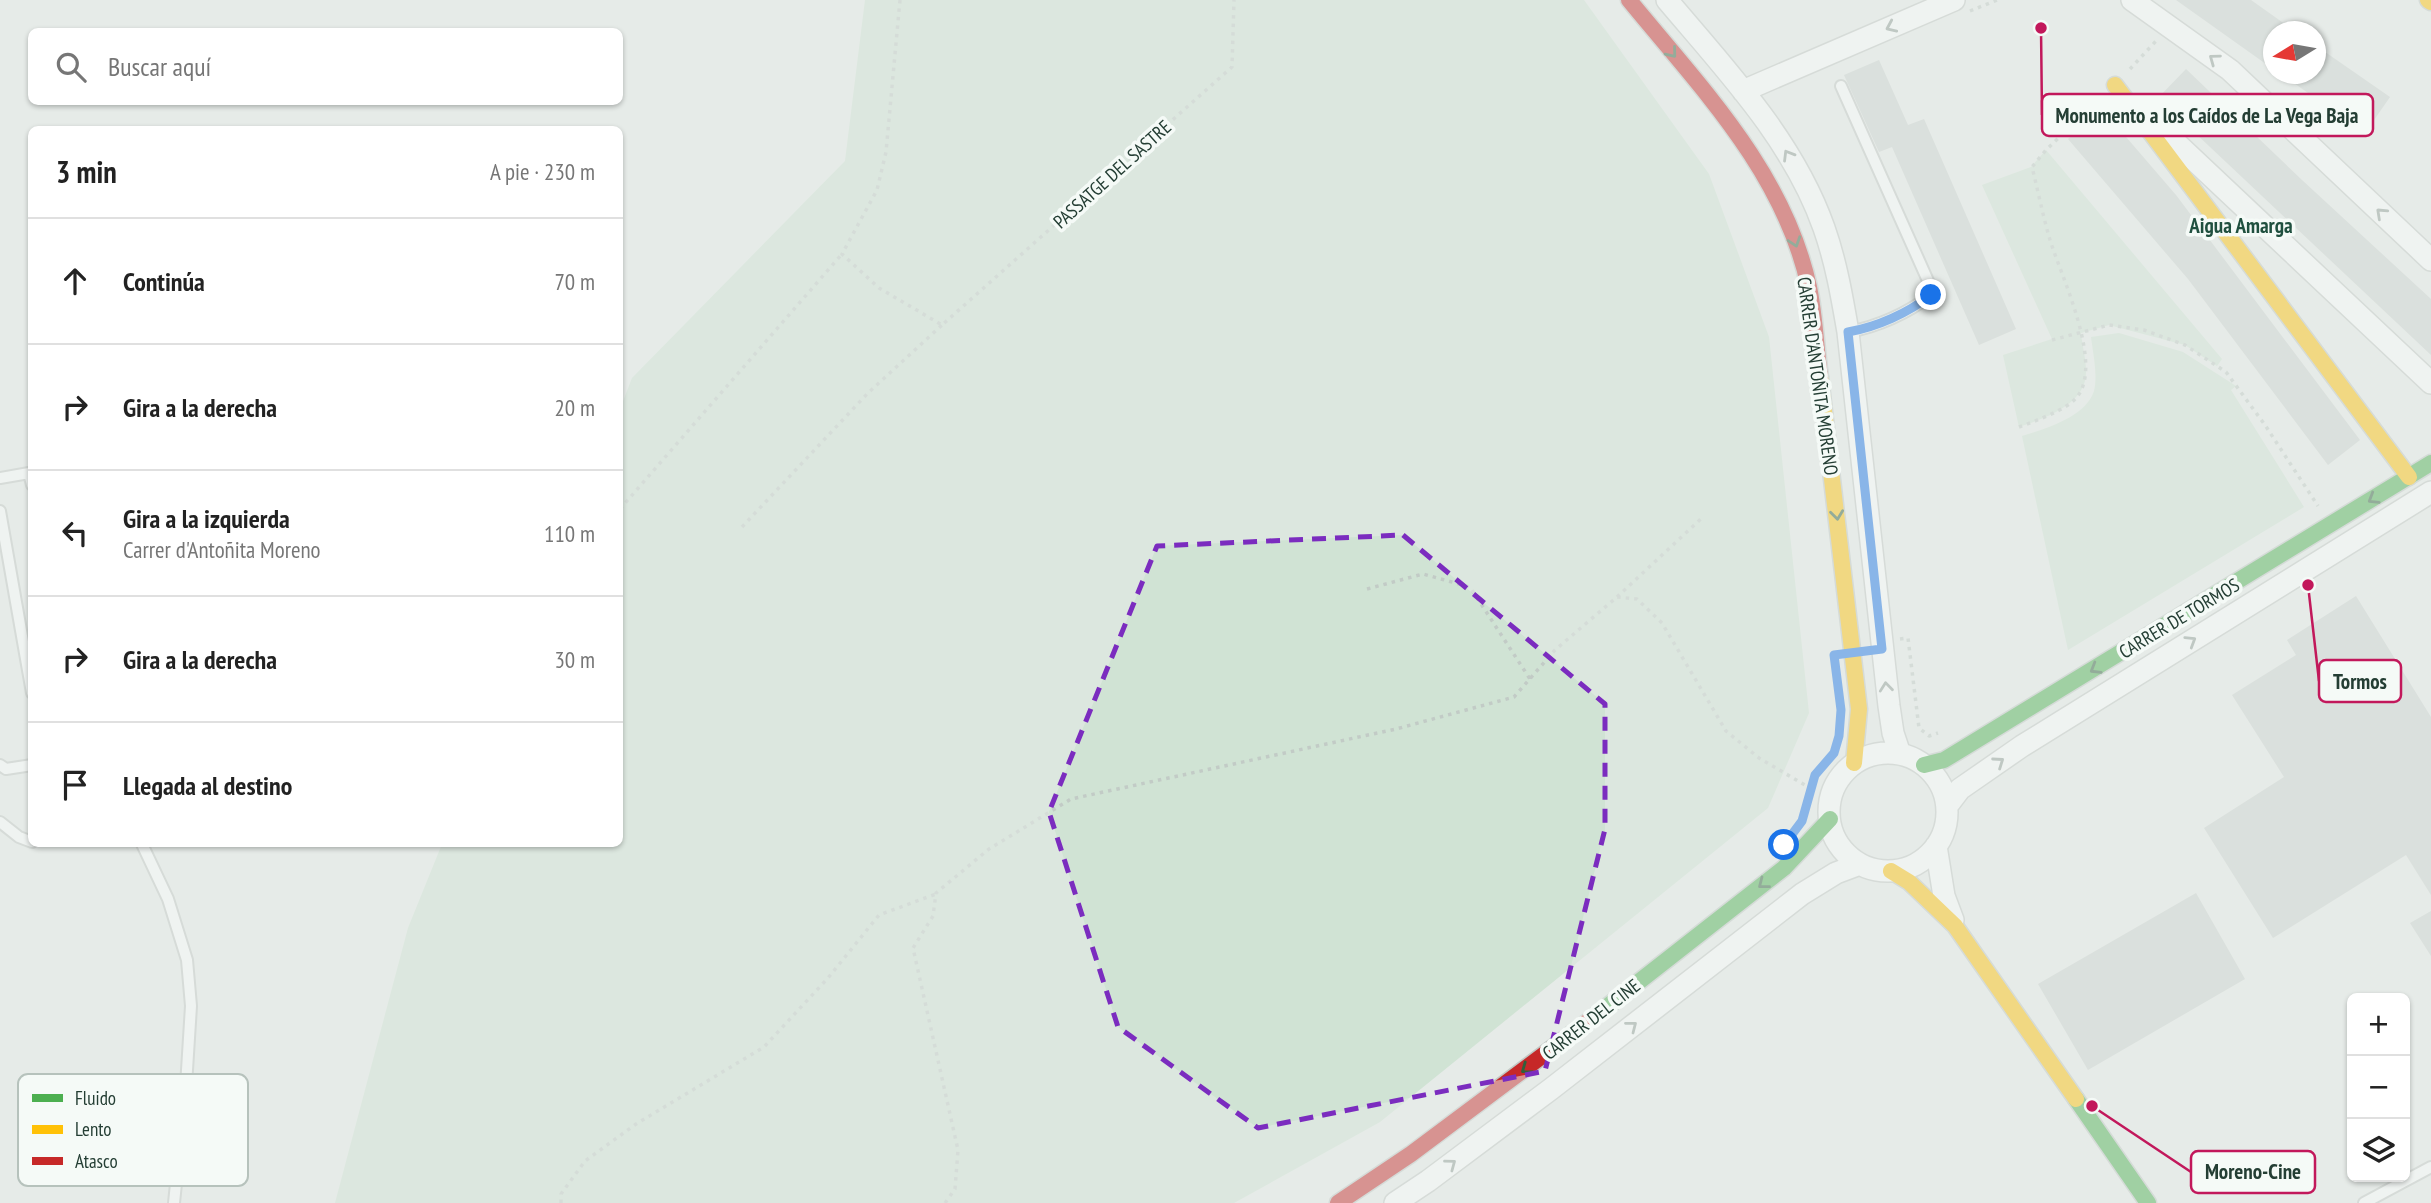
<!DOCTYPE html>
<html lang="es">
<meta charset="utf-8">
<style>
body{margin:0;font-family:"PT Sans Narrow",sans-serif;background:#f6f6f6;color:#222}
.controls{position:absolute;right:21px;bottom:21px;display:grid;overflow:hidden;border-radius:10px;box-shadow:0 2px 5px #0004}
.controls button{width:63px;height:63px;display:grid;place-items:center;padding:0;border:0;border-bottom:2px solid #e0e0e0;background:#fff;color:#222;font:35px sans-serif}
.compass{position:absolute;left:2263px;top:21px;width:63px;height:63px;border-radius:50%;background:#fff;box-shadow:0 2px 5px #0004;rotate:259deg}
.stop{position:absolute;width:21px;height:21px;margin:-16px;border:5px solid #1a73e8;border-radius:50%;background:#fff}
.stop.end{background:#1a73e8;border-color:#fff;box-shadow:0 2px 7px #0008}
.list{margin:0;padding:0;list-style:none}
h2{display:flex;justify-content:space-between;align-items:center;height:91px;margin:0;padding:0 28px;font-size:30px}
h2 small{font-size:23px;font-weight:400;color:#767676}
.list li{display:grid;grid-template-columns:46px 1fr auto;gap:21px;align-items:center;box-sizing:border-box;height:126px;padding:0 28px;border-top:2px solid #e0e0e0}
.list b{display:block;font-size:26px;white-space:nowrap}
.list p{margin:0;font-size:23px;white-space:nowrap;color:#767676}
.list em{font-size:23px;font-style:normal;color:#767676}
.icon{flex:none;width:38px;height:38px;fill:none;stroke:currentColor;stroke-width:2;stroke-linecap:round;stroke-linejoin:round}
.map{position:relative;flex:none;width:2431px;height:1203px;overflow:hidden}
.search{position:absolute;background:#fff;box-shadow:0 2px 5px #0004;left:28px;top:28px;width:595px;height:77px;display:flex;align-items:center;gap:18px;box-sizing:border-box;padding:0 24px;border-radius:10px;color:#767676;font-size:26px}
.panel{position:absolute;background:#fff;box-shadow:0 2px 5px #0004;left:28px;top:126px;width:595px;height:721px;border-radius:10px}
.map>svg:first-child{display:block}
.green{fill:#d0e3d4}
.building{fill:#cdd2d0}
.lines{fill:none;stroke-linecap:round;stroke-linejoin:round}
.lane-casing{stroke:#c3c8c5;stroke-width:14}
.street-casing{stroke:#c3c8c5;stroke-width:24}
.fast-casing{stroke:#c2c8c5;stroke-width:19}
.slow-casing{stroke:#c2c8c5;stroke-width:19}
.jam-casing{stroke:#c2c8c5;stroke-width:19}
.path{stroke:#c2cbc6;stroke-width:3.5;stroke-dasharray:3.5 5;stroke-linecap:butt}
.lane{stroke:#fbfcfc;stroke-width:10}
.street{stroke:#fbfcfc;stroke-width:21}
.fast{stroke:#4caf50;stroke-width:16}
.slow{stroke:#ffc107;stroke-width:16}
.jam{stroke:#c62828;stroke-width:16}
.oneway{stroke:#909d98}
.oneway2{stroke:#30603c}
.route{stroke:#1a73e8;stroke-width:9}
.marked{fill:none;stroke:#7b2cbf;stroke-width:5;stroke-dasharray:14 9;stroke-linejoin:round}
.labels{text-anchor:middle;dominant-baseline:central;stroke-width:7;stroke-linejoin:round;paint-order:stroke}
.street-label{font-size:19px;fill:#243e34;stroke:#f5faf7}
.neighbourhood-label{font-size:21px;font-weight:bold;fill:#20503f;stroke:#f5faf7}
.key{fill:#f5faf7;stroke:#b6c2bc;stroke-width:2}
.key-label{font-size:19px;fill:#243e34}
.leader{fill:none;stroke:#c2185b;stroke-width:2.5}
.callout-dot{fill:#c2185b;stroke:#f5faf7;stroke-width:2.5}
.callout{fill:#f5faf7;stroke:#c2185b;stroke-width:2.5}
.callout-label{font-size:21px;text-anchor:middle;font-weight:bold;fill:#243e34}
</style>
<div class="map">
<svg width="2431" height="1203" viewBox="0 0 2431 1203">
<rect width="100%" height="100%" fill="#e6ebe8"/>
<path class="green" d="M865 0H1584L1709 174 1769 337 1809 713 1768 808 1380 1122 1234 1203H335L408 928 442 844H620V409L632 378 845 161Z
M2046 150 2222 359 2217 366 2185 345 2109 325 2081 333C2082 345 2086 358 2086 371 2087 404 2045 418 2019 427L2003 355 2052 339 1982 185 2031 167Z
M2119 333 2183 352 2236 386 2231 390 2304 507 2068 650 2022 436C2045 429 2086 417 2094 391 2098 375 2093 353 2091 337Z"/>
<path class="building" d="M2176 0H2251L2296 32H2273V69Z
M2315 45 2390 97 2365 133 2281 74H2315Z
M1879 60 1908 125 1924 119 2016 329 1979 345 1892 147 1879 152 1844 75Z
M2186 69 2302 180 2431 299V355L2158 98Z
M2102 109 2176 195 2360 440 2328 465 2188 279 2068 139Z
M2356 596 2431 717V895L2406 855 2273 938 2204 828 2284 777 2232 695 2296 655 2287 640Z
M2196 893 2245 979 2088 1070 2038 984Z
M2431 911V956L2410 923Z"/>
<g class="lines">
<g class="lane-casing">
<path id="lane" d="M1841 86 1929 283 1931 295C1908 313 1877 327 1848 332
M0 478 29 473 32 485
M0 511 32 693
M0 765 6 769 32 765
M0 822 19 837 32 842
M142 844 168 899 187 960 191 1006 186 1086 174 1203
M2364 1203 2431 1167"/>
</g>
<g class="street-casing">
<path id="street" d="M1667 0C1726 70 1793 140 1824 228 1836 262 1842 297 1848 332L1889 706 1893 733 1900 754
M2132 0 2230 70 2431 260
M1743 91 1954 0
M2157 125 2431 383
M1829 812a59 59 0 1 1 118 0a59 59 0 1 1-118 0Z
M1947 806 1960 789 2022 746 2431 492
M1936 846 1944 896 1953 920
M1395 1203 1428 1181 1551 1089 1802 894 1836 873 1860 864"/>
</g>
<g class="fast-casing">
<path id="fast" d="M1924 765 1944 760 2431 463
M1590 1020 1784 868 1830 819
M2076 1099 2148 1203"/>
</g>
<g class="slow-casing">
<path id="slow" d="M2428 0 2431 2
M2115 85 2409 477
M1820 377 1859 709 1854 763
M1891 871 1909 882 1955 926 2076 1099"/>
</g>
<g class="jam-casing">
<path id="jam" d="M1629 0C1701 88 1784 172 1809 287 1815 316 1816 348 1820 377
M1338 1203 1411 1154 1590 1020"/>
</g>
<path class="path" d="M900 0 886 152 877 190 842 254 879 288 942 325 1232 67 1234 0
M1970 11 1997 0
M2130 69 2156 41
M2052 340 2109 325 2144 330 2185 345 2226 372 2265 425 2318 506
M2019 427C2035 421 2066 410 2076 398 2105 366 2061 276 2050 240 2043 216 2038 191 2032 167L2046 150 2097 101
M620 509 842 254
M742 527 868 393 942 325
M1367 589 1423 574 1470 587 1530 679
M1617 597 1704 516
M1900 639 1908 638 1919 728 1929 736 1938 733
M1804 808 1815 775 1830 757
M561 1203V1194L585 1161 636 1124 764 1047 828 978 879 915 936 894
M945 1203 955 1189 958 1150 913 948 933 916 936 893 989 849 1071 799 1396 729 1514 697 1555 650 1617 597 1637 599 1662 623 1726 731 1759 758 1810 788"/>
<use href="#lane" class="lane"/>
<use href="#street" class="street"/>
<use href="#fast" class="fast"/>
<use href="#slow" class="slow"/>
<use href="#jam" class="jam"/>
</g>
<defs><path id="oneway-chevron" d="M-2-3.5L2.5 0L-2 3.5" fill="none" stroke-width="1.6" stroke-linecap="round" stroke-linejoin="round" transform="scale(1.75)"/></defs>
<g class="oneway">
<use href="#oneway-chevron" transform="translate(1891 27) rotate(156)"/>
<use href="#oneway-chevron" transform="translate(2214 59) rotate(-144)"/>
<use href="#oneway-chevron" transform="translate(1788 155) rotate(-121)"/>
<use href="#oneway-chevron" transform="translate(2381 213) rotate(-137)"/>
<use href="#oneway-chevron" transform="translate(2191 641) rotate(-32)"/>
<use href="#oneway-chevron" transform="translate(1886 687) rotate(-96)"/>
<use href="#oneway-chevron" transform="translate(1999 762) rotate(-35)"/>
<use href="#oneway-chevron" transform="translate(1632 1026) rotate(-38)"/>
<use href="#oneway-chevron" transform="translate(1451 1164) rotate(-37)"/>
</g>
<g class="oneway2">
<use href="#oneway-chevron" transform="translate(1672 53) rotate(51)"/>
<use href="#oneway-chevron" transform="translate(1795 242) rotate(72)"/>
<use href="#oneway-chevron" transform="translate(2373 499) rotate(148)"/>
<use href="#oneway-chevron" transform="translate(1837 515) rotate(83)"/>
<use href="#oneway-chevron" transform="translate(2095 669) rotate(149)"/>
<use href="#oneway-chevron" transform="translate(1763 884) rotate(142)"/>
<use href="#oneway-chevron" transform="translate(1526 1069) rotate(144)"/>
</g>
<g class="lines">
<path class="route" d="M1784 845 1802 821 1815 775 1834 753 1839 736 1841 710 1834 655 1882 649 1848 332C1877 327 1908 313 1931 295"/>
</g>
<path d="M0 0H2431V1203H0ZM1403 535 1605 704V829L1545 1071 1258 1128 1118 1027 1049 812 1157 546Z" fill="#e6ebe8" fill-opacity=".55" fill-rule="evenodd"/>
<path class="marked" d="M1403 535 1605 704V829L1545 1071 1258 1128 1118 1027 1049 812 1157 546Z"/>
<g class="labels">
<g class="street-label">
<text transform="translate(1112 174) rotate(-42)">PASSATGE DEL SASTRE</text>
<text transform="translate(1818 376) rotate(82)">CARRER D'ANTOÑITA MORENO</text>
<text transform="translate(2179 618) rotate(-31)">CARRER DE TORMOS</text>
<text transform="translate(1591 1019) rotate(-38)">CARRER DEL CINE</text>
</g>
<g class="neighbourhood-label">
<text x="2241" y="225">Aigua Amarga</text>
</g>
</g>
<rect x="18" y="1074" width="230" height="112" rx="10" class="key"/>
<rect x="32" y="1094" width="31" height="8" fill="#4caf50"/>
<rect x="32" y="1125" width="31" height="9" fill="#ffc107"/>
<rect x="32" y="1157" width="31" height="8" fill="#c62828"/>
<g class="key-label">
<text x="75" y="1105">Fluido</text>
<text x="75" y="1136">Lento</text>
<text x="75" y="1168">Atasco</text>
</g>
<path class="leader" d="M2041 28L2042 115M2308 585L2319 681M2092 1106L2191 1172"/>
<g class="callout-dot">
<circle cx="2041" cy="28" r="7"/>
<circle cx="2308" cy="585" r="7"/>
<circle cx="2092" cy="1106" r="7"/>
</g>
<g class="callout">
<rect x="2042" y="94" width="331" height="42" rx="7"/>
<rect x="2319" y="660" width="82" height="42" rx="7"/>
<rect x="2191" y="1151" width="124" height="42" rx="7"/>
</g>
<g class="callout-label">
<text x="2207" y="123">Monumento a los Caídos de La Vega Baja</text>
<text x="2360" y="689">Tormos</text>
<text x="2253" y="1179">Moreno-Cine</text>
</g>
</svg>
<div class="controls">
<button>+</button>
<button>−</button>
<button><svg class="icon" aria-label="layers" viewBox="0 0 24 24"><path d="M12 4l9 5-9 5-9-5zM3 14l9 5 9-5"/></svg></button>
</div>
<svg class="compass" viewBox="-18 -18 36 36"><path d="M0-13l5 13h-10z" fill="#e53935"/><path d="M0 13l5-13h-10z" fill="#767676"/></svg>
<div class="stop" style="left:1784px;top:845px"></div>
<div class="stop end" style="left:1931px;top:295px"></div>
<div class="search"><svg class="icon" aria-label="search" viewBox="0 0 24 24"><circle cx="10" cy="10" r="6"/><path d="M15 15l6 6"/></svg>Buscar aquí</div>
<section class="panel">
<h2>3 min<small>A pie · 230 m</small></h2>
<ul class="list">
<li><svg class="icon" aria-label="ahead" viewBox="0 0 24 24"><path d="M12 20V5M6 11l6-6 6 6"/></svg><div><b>Continúa</b></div><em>70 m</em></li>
<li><svg class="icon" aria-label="right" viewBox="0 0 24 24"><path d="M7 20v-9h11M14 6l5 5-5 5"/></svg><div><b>Gira a la derecha</b></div><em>20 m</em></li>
<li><svg class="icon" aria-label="left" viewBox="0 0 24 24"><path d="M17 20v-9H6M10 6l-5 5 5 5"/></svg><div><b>Gira a la izquierda</b><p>Carrer d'Antoñita Moreno</p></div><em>110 m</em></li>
<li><svg class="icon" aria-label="right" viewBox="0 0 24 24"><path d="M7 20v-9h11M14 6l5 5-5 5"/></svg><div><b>Gira a la derecha</b></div><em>30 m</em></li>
<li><svg class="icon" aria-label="arrive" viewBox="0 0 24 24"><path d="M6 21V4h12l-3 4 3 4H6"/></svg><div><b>Llegada al destino</b></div></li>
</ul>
</section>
</div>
